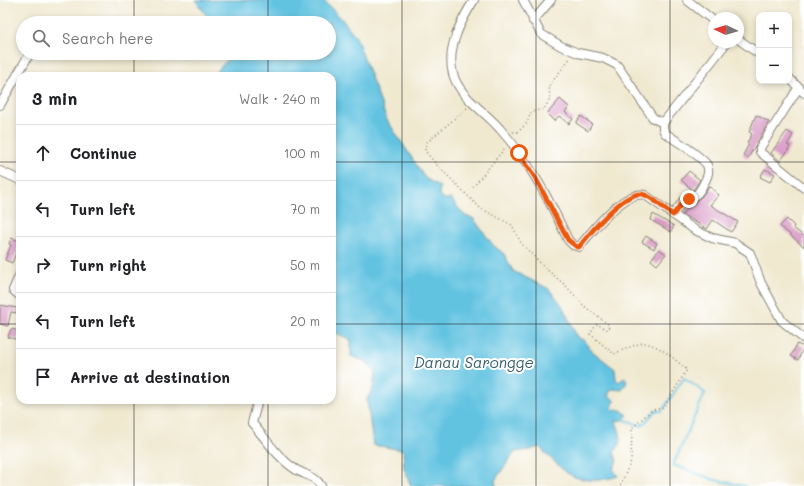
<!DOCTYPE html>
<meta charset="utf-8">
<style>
body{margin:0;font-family:Mali,sans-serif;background:#f6f6f6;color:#202124}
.controls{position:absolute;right:12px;top:12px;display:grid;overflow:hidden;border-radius:8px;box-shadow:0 2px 6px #0003}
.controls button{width:36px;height:36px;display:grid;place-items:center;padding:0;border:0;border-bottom:1px solid #e0e0e0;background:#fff;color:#202124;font:20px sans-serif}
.compass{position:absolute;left:708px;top:12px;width:36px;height:36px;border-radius:50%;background:#fff;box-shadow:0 2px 6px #0003;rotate:274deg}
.stop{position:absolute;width:12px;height:12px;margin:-9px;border:3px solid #ea580c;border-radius:50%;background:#fff}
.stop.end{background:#ea580c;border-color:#fff;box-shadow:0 1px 4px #0008}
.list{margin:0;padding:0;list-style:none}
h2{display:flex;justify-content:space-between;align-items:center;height:52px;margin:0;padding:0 16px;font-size:17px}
h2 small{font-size:13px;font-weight:400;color:#757577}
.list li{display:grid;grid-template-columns:26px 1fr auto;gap:12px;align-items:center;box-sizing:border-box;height:56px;padding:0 16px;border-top:1px solid #e0e0e0}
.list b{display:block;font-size:15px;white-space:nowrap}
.list em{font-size:13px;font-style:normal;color:#757577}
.icon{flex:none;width:22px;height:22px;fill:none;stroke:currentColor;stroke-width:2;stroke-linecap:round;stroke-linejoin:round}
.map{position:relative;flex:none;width:804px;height:486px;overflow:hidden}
.search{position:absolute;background:#fff;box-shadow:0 2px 6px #0003;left:16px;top:16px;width:320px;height:44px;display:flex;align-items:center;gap:10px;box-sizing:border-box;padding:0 14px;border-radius:22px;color:#757577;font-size:15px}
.panel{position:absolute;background:#fff;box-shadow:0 2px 6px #0003;left:16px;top:72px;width:320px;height:332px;border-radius:12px}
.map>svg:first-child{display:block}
.water{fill:#62c3e1;stroke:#3f707e}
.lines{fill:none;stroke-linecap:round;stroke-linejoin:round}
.stream{stroke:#62c3e1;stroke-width:2}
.building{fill:#d999c6}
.street-casing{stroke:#868276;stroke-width:10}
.path{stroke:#868276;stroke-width:1.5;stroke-dasharray:1 3;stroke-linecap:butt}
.street{stroke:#fff;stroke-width:8}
.route{stroke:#ea580c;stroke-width:5}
.grid{fill:none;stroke:#1c1c1c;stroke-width:1;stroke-opacity:0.55}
.labels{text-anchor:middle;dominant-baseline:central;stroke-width:4;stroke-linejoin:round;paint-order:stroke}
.water-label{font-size:15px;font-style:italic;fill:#385f6b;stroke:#fff}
</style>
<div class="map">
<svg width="804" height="486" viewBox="0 0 804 486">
<rect width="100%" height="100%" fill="#fff"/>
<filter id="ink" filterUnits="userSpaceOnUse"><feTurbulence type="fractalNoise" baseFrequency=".025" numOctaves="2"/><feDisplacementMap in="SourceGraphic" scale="8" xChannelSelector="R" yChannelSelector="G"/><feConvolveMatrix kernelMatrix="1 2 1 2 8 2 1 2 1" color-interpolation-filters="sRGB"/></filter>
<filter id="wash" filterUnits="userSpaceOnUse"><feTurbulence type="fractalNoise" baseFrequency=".012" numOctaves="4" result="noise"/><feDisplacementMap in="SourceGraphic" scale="16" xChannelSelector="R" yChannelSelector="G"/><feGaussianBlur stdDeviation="0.9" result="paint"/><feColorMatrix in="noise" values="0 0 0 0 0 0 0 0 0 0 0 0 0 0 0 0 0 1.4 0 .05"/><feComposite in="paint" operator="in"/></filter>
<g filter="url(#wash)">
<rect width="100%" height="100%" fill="#f0e9d0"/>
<path class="water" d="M195 0H323L341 18 356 37 387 120 425 178 440 187 439 195 444 199H451L465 216 473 218 493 245 504 254 513 271 549 289 562 305 577 337 585 341 592 351 615 369 616 379 619 382 625 377 627 382 622 390 612 389 608 395 614 400 612 410H621L628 415 622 420 616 421C620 434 625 441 614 452L617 461 613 469 618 476C600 482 577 483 562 469 554 462 547 454 539 447L530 450 515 452 495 480 496 486H411L404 468 403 450 373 445 367 399 373 388 375 372 367 362 351 356V340L332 331V76H212L230 57 231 53H329V23H212Z"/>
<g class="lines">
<path class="stream" d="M620 418 642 426 655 411H662L684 378 705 393 673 465 715 480 745 486"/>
</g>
<g id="blocks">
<path class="building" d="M560 99 569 107 565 112 573 119 569 124 559 116 554 121 547 114Z
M756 115 769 122 748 158 743 155 749 144 747 143 752 134 749 132Z
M581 116 592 124 588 131 576 123Z
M787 131 793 135 787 145 790 146 787 152 780 161 771 153Z
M765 169 775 174 770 182 760 177Z
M689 171 700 180 693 190 681 180Z
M709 186 719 195 710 205 738 222 731 232 713 220 707 229 682 214 702 196Z
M653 214 674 226 671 232 651 220Z
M787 219 794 226 793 228 804 236V247L780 226Z
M646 236 657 243 654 249 642 242Z
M11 238 20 241V249L18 248 12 263 5 260 11 245 9 244Z
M659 249 666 254 657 265 651 260Z
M0 305 17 308 16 313 11 312 8 326 0 324Z
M11 329 20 331 18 340 8 337Z
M797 344 804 347 798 360 791 356Z"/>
</g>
</g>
<g filter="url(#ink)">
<use href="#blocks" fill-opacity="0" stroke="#868276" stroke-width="1"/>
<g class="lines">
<g class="street-casing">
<path id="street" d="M474 0C461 21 446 48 453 74 460 98 485 111 500 129 529 161 550 201 568 240L573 245 579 247C591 232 625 189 645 195L695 230 712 238 735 243 750 253 761 283 782 321 804 339
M523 0 541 34 561 46 578 53 603 58 617 65 653 118 663 123 727 42
M687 0 714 21
M533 21 551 0
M738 39 759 54
M789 78 804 93
M799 87 760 148V152L804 188
M0 105 30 53
M663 123V129L665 133C676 141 699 154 707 165 710 171 707 178 704 183 698 195 696 196 684 200L673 215
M0 171 20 180
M20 274 13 290 20 296
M258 400 252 423C265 438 278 458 295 469 304 475 316 476 321 486"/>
</g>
<path class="path" d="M467 108 426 143 425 151 436 164 480 208 512 225 521 243 545 268 565 285 584 306 609 325 608 330 597 324 590 334 614 354C621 351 638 343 644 343 660 345 676 360 687 370L663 408 652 410 632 428 631 461 621 484 618 486
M513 132H518L527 123 531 112 544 109 550 99 549 86 571 57
M473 187 505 148"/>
<use href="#street" class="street"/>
</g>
</g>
<g class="lines" filter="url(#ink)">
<path class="route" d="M519 153 536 179 568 240 577 247H579C590 233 623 192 642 194 652 196 664 209 673 215L684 200 689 199"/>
</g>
<path class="grid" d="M134 0V23M268 0V23M402 0V486M536 0V486M670 0V486M134 53V76M268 53V76M0 162H20M332 162H804M0 324H20M332 324H804M134 400V486M268 400V486"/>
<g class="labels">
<g class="water-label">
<text x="474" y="362">Danau Sarongge</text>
</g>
</g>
</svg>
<div class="controls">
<button>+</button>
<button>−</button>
</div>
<svg class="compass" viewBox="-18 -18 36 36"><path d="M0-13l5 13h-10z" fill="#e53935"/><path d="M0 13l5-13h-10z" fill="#757577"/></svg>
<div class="stop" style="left:519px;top:153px"></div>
<div class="stop end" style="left:689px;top:199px"></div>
<div class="search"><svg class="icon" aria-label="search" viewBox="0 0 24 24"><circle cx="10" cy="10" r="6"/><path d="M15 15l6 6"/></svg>Search here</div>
<section class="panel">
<h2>3 min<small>Walk · 240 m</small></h2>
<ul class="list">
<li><svg class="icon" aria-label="ahead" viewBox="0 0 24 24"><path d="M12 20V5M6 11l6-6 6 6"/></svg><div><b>Continue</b></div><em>100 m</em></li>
<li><svg class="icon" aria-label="left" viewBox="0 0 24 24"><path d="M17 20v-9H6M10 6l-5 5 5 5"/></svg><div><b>Turn left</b></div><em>70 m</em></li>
<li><svg class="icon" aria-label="right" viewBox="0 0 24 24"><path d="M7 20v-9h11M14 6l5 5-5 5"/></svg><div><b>Turn right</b></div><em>50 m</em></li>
<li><svg class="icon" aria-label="left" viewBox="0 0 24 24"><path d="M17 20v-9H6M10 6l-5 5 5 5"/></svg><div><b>Turn left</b></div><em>20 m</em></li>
<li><svg class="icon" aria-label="arrive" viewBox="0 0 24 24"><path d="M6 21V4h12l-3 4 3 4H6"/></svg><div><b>Arrive at destination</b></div></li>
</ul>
</section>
</div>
